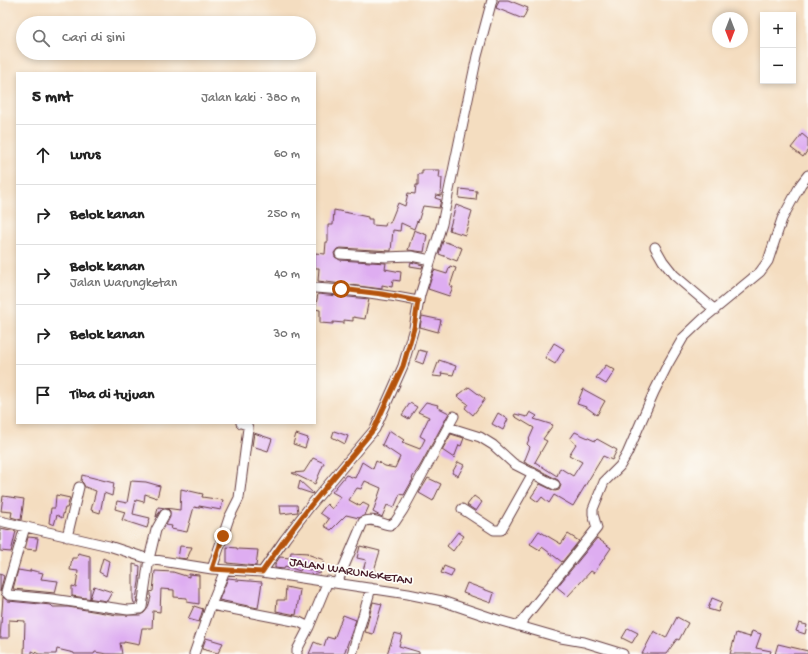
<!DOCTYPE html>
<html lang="id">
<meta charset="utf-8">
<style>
body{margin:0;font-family:"Gochi Hand",sans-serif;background:#f2f2f2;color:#222}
.controls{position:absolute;right:12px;top:12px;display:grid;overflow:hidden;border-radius:0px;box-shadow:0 2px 6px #0003}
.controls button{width:36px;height:36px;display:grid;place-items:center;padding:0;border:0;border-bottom:1px solid #e0e0e0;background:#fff;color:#222;font:20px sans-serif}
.compass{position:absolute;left:712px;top:12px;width:36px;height:36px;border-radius:50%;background:#fff;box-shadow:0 2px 6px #0003;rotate:180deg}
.stop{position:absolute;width:12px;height:12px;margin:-9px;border:3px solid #b45309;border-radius:50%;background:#fff}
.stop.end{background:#b45309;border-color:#fff;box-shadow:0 1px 4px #0008}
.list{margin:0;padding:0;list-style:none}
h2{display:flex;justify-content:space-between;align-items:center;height:52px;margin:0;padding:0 16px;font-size:17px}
h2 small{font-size:13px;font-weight:400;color:#767676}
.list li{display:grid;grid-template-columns:26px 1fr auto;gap:12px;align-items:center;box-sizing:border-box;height:60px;padding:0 16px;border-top:1px solid #e0e0e0}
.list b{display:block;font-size:15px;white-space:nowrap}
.list p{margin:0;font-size:13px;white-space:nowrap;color:#767676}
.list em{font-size:13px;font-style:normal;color:#767676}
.icon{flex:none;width:22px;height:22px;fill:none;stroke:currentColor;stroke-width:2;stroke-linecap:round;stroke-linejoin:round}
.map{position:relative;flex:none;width:808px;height:654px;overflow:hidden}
.search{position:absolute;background:#fff;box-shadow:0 2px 6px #0003;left:16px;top:16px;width:300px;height:44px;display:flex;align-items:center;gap:10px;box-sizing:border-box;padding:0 14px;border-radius:22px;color:#767676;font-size:15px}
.panel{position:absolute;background:#fff;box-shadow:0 2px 6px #0003;left:16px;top:72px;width:300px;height:352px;border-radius:0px}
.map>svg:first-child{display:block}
.building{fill:#deadf1}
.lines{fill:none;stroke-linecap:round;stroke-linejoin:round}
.minor-casing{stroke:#643c41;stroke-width:11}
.minor{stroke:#fff;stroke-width:9}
.route{stroke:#b45309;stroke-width:5}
.labels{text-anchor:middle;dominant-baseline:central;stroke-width:3.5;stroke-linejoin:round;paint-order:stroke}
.street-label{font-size:13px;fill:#4a1f2b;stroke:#fdfcf7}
</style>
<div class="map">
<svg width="808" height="654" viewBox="0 0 808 654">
<rect width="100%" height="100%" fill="#fdfcf7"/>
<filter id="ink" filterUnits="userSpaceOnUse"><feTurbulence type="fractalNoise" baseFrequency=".025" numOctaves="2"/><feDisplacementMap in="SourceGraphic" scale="8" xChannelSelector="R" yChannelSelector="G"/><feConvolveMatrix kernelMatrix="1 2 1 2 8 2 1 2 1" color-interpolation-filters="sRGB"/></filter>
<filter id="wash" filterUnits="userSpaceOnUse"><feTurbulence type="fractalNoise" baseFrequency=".012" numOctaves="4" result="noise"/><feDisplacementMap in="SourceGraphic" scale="16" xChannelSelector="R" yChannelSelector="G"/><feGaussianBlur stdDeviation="0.9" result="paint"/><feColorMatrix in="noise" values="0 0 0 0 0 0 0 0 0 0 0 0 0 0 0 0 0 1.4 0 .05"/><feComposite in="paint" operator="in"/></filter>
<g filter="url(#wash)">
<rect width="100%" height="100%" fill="#f4ddc0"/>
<g id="blocks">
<path class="building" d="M499 0H508L528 8 523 19 496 8Z
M802 134 808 139V150L803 157 791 148Z
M422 170H440L439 178H442L441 196 436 195 435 198 441 200 439 208 423 206 418 222 417 221 414 229 401 223 400 231 393 230 391 251 340 248 337 249 334 253 335 257 340 260 386 263 385 269 401 272 400 281 393 280 392 287 382 285V289L318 281 319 268H315V253L325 254 326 242H328V225H333L334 210 368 217V219H372V225L385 226 386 222 390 223 398 203 405 206 408 193 415 194 416 185H418V174H422Z
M460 189 477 191 476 200 459 198Z
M456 205 472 211 465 235 449 230Z
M414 230 427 235 424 252 408 250Z
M443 241 462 248 457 261 439 254Z
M411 262 423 265 422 268 410 266Z
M450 266 456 268 450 286 453 287 449 296 428 289 434 270 447 274Z
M318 294 369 299 365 319 353 317V321L344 320V323L333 322V324L320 323V310L315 309Z
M422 316 441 320 438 332 420 327Z
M554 343 564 349 555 364 545 358Z
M419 350 427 352 423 364 415 361Z
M439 360 456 366 453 375 441 373 442 377 433 376Z
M606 365 615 370 606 384 596 378Z
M469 387 485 399 473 415 465 408 468 404 457 396Z
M583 389 605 401 597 415 586 407 577 404Z
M426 402 438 405 437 407 449 413 420 466 412 478 413 479 404 495 400 494 394 508 387 505 382 517 373 512 381 488 365 481 361 489 357 488 349 500 360 506 363 503 369 506 365 515 359 518 346 515 331 530 324 526 329 519 320 513 327 504 332 509 341 497 332 492 346 475 355 478 362 462 373 469 376 461 385 466 395 468 400 457 382 445 389 430 404 440 402 442 420 449 425 439 420 436 429 417 418 412Z
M410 403 417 407 409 419 402 415Z
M530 412 537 416 534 419 553 425 543 439 547 441 535 462 557 476 560 468 573 476 582 462 569 455 576 444 570 439 575 432 595 441 597 439 617 450 612 460 603 456 573 506 554 495 549 503 542 497 538 502 531 497 540 484 555 491 559 490 561 485 558 480 524 462 530 447 527 444 534 428 514 416 515 414 527 417Z
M498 413 508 419 503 430 492 424Z
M334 431 348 436 345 444 332 437Z
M254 433 272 439 268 451 252 446Z
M296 434 308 438 305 448 293 444Z
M451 434 464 438 461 446 459 445 454 458 442 450Z
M313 458 324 463 315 484 292 473 304 472Z
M458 462 464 465 458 476 452 473Z
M82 475 114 483 112 496 104 493 100 513 91 510 96 491 85 487 83 483 81 481Z
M428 478 441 484 433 501 419 493Z
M131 481 146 482 160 486 157 498 145 494 144 502 136 500 133 514 150 518 147 528 122 520 125 512 115 509 117 501 127 503Z
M300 481 313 493V494L298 489Z
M181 489 203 494 202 497 223 500 221 510 199 506V508L194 507 187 532 171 529 172 526 166 525 170 517V511L168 509H162L156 517 158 507 180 510Z
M56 495 70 498 67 508H65L62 518 57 515 54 525 49 523 51 508H55Z
M3 496 24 499 21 520 11 517 12 512 1 511Z
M474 496 482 502 476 511 467 505Z
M280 505H297L298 512 281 514Z
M0 528 16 531 11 552 0 551Z
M539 531 561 544 568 534 579 541 562 562 542 547 540 550 530 544Z
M458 532 464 536 453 551 447 546Z
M28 537 38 538 36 550 25 549Z
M597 538 611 548 594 573 591 571 568 596 557 587Z
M180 546 192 547 187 559 178 558Z
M360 546 380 551 372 577 362 574 366 560 357 558Z
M227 547 237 548V549L258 550 256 566 227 563Z
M291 552 308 553 307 554 324 560 320 574 302 567 300 571 285 566 284 569 275 568V564L280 557 290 558Z
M78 553 90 556V598L94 586 112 592 107 601 72 596V586L76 587 78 571 70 570 72 558H77Z
M103 558 109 561 106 576 99 572Z
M133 564 140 566 139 582 136 599H137L136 603H134L133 599Z
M444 566 454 570 451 577 441 573Z
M18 570 30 572V570L43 573 41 579 58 581 55 593 13 589Z
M155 571 173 572 189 577V574L199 575V604L187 602V598L174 597V590L161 589 160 612 153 611 152 628H142L139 645 124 642V643H120L122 654H107L95 652 94 654H74V653L57 649 56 654H39L32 651V654H24L25 621 9 620V638H0L3 597 8 601 51 605 53 607H68L117 615H140L144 613 148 608 151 597 150 596V592L153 591Z
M0 574 4 576 0 592Z
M228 578 237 579 236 580 262 582 258 608 219 600Z
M467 583 494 593 491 603 463 593Z
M286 587 300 590 296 615 276 611 277 600H285Z
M712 598 722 602 718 612 708 609Z
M373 602 382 604 373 634 365 632Z
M194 606 203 609 199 622 188 619Z
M343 615 356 620 344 654H309L314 642 324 646 327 637 334 639Z
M677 617 688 623 679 640 677 639 666 654H642L654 631 666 638Z
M799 623 807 625 805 634 796 631Z
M628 628 638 633 632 643 622 638Z
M752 631 761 634 756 648 771 651 770 654H730L736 633 750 637Z
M394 633 402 635 399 646 419 652V654H387Z
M206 638 223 643 218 653 202 649Z
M778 644 808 651V654H775Z"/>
</g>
</g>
<g filter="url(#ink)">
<use href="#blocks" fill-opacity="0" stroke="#643c41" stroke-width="1"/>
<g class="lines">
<g class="minor-casing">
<path id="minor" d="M655 247 663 261 674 275 715 310
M340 254 386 257 411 256 431 260
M315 288C350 290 384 294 418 301
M448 427 480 437 493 445 514 464 555 485
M462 509 494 530H501L533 473
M0 521 109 546 149 559 212 569 262 572 408 594 442 601 498 620 561 638 584 642 623 654
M25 527 7 588 6 592 9 595 52 599 128 610 140 609 142 607 149 559 156 530 165 514
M67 537 79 487
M212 569 229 518 239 498 248 428 247 425 241 423
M262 572 285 539 311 505 375 429 403 366 414 328 420 295 442 224 477 56 492 0
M337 583 363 522C372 517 381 524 390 525L395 522 403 510 454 416
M211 605 299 622 309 627
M518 626 597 528 593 514V509L604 482 620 466 627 454 654 392 668 364 683 338 703 319 760 272 768 261 782 219 801 184 808 175
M194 654 211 605 225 570
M297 654V650L309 627 328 581
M352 654 371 588"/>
</g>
<use href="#minor" class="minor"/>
</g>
</g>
<g class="lines" filter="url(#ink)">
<path class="route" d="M223 536 212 569 262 572 285 539 311 505 374 429 403 366 414 328 418 301 382 294 341 289"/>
</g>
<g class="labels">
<g class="street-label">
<text transform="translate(351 572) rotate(9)">JALAN WARUNGKETAN</text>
</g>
</g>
</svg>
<div class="controls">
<button>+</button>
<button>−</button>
</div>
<svg class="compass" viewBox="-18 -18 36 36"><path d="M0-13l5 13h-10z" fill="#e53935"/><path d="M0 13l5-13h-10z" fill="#767676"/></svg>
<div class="stop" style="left:341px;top:289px"></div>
<div class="stop end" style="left:223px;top:536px"></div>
<div class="search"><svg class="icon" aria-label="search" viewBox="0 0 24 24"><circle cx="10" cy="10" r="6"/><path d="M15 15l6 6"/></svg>Cari di sini</div>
<section class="panel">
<h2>5 mnt<small>Jalan kaki · 380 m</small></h2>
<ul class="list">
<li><svg class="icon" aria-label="ahead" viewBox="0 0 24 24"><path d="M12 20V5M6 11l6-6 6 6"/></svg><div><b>Lurus</b></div><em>60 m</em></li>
<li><svg class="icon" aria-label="right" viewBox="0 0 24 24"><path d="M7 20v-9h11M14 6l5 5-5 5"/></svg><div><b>Belok kanan</b></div><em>250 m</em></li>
<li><svg class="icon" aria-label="right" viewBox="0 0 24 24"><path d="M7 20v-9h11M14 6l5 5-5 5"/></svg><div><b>Belok kanan</b><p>Jalan Warungketan</p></div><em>40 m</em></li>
<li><svg class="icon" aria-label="right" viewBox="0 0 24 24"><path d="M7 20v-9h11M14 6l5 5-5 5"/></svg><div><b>Belok kanan</b></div><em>30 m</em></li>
<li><svg class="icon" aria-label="arrive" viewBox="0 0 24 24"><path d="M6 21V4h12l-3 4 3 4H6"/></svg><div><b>Tiba di tujuan</b></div></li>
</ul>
</section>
</div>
